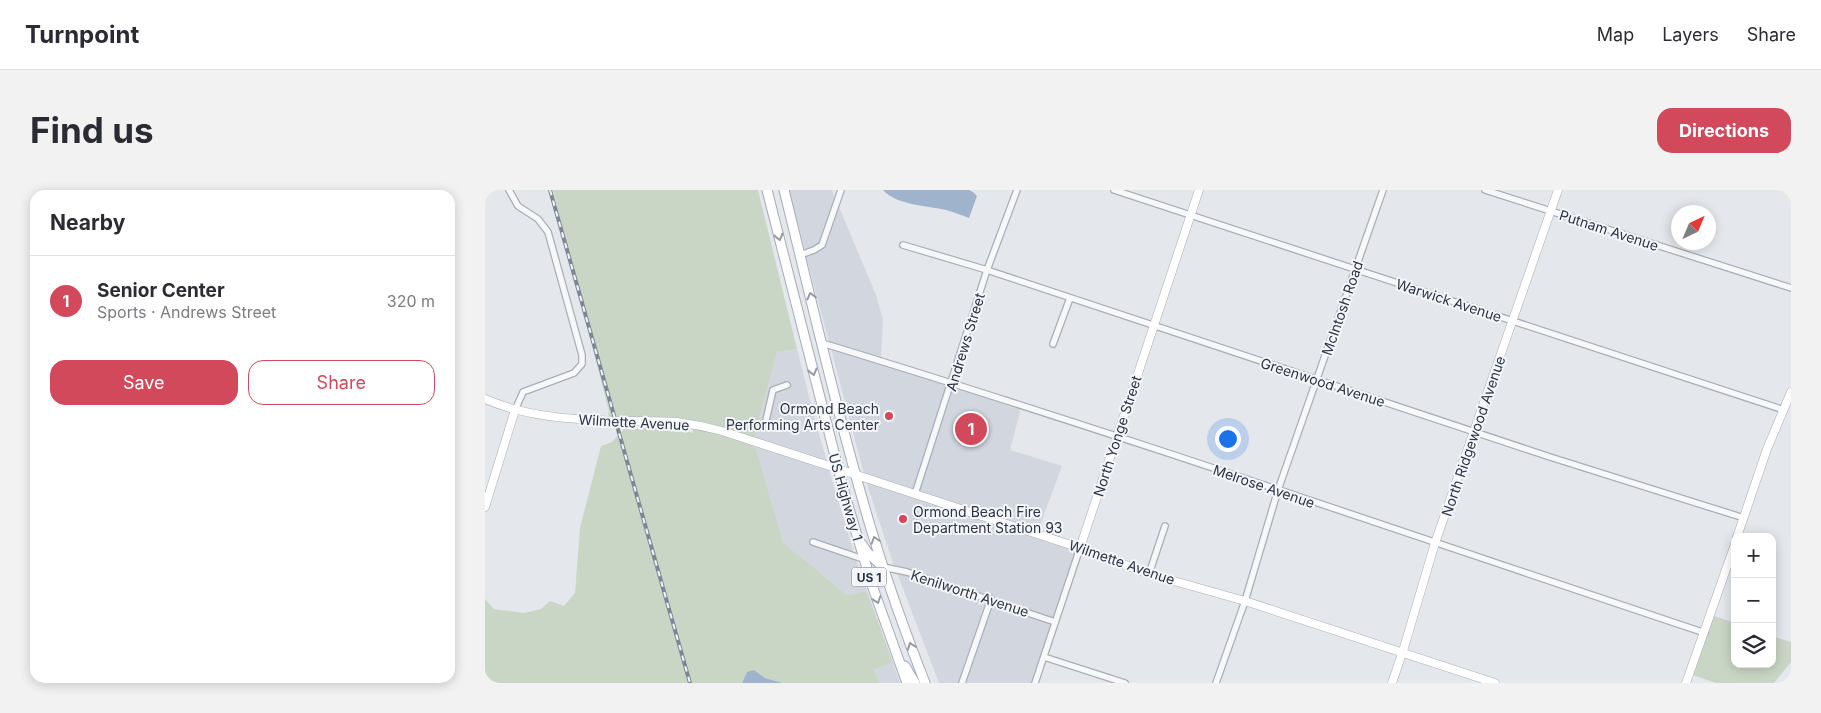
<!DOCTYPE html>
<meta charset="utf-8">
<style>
body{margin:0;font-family:Inter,sans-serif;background:#f2f2f3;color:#2b2b33}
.controls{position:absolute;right:15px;bottom:15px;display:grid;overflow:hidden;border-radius:10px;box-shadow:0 2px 12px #0003}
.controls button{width:45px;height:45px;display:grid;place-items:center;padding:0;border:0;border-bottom:1px solid #e1e1e2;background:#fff;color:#2b2b33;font:25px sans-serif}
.compass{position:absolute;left:1186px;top:15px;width:45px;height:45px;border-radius:50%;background:#fff;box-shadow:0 2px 12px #0003;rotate:44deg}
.you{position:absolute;left:742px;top:248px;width:18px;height:18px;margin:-12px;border:4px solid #fff;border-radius:50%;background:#1a73e8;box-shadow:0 0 0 8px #1a73e833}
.badge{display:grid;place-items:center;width:32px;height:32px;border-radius:50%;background:#d1495b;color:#fff;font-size:16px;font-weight:700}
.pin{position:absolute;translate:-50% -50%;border:2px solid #fff;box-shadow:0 1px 5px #0006}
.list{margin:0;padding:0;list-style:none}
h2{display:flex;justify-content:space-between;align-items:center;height:65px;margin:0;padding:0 20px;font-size:21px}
h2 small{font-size:16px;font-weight:400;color:#7c7c81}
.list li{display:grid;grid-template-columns:32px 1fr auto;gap:15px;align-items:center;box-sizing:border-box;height:90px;padding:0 20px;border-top:1px solid #e1e1e2}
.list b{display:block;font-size:19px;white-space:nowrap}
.list p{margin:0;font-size:16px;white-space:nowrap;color:#7c7c81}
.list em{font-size:16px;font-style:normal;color:#7c7c81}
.actions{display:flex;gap:10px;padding:15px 20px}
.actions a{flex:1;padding:11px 0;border:1px solid #d1495b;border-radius:15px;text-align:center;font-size:18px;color:#d1495b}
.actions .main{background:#d1495b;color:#fff}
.icon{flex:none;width:28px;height:28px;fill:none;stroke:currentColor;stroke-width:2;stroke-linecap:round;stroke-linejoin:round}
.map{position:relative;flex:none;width:1306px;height:493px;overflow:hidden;border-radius:15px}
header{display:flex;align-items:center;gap:30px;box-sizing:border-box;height:70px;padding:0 25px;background:#fff;border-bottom:1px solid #e1e1e2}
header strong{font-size:24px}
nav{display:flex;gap:28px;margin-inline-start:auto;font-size:18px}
.intro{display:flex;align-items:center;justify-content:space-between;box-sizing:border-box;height:120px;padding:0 30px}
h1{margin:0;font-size:35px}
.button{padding:12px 22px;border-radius:15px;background:#d1495b;color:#fff;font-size:18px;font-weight:700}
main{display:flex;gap:30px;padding:0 30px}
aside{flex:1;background:#fff;border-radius:15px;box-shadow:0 2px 12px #0003}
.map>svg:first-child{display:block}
.built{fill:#d2d6de;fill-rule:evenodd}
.green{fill:#c9d6c5}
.water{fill:#9fb4cc}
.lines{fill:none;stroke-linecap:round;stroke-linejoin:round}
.street-casing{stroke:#a9aeb7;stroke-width:8}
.secondary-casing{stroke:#a9aeb7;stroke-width:9}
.primary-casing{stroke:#a3abb8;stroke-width:11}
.street{stroke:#f7f8fa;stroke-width:5.5}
.secondary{stroke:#fff;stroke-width:8}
.primary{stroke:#fff;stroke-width:9}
.rail-casing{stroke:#7d8696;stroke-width:4}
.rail{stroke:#f4f6f9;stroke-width:2;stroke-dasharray:5.5;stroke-linecap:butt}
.oneway{stroke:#959aa2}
.poi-dot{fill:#d1495b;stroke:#f4f6f9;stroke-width:2}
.labels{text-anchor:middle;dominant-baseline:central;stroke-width:4;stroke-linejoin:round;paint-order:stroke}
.shield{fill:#f4f6f9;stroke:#676e7b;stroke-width:1}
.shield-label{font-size:12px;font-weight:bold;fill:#2b3445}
.street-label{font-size:14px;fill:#2b3445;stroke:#f4f6f9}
.poi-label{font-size:14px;fill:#2b3445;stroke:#f4f6f9;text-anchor:end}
</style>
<header>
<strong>Turnpoint</strong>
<nav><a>Map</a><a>Layers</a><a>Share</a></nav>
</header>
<div class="intro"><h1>Find us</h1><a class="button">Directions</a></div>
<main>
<aside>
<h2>Nearby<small></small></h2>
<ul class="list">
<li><span class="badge">1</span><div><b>Senior Center</b><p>Sports · Andrews Street</p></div><em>320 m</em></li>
</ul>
<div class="actions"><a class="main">Save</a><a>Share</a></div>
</aside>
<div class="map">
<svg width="1306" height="493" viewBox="0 0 1306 493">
<rect width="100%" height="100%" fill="#e4e7ec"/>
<path class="built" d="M304 0H347L350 9 335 54 320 60Z
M354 17 391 105 398 130 396 168 344 152 321 66 335 61 339 57Z
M312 159 331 234 342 272 269 248 292 162ZM304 192 305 197 290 203 284 229 289 239 284 242 278 229 285 200 287 198Z
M346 159 464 195 429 301 379 284Z
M469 197 536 218 525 260 577 276 553 341 434 302Z
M270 255 344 280 369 363 327 349 324 354 371 370 382 401 362 405 298 352Z
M381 291 592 359 569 428 509 407 423 379 409 376Z
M412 383 502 411 474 493H454Z
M507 413 567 434 547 493H480Z
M408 473 415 493H395L389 480Z"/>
<path class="green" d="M68 0H273L312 159 292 162 269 248 238 238 123 227 124 222Z
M176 236H189L207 243 209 238 270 255 298 352 362 405 382 401 408 473 389 480 395 493H298L280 488 269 480 259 489 257 493H0V409L9 419 39 423 56 419 65 411 79 416 90 403 95 338 116 256 127 252 141 237 149 239Z
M1226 425 1250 433V474H1287V446L1306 452V472L1289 493H1231L1205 484Z"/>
<path class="water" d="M398 0H484L488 2 492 6 484 28C476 25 469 22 461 20 443 16 411 15 398 0Z
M269 480 280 488 298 493H257L262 482Z"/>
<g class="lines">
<g class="street-casing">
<path id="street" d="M24 0 33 16 53 29 63 42 97 165V174L89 183 38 202 30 220
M629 0 1299 220
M1000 0 1306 98
M418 55 502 80 1065 267 1259 328
M315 65 329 60 337 55 356 0
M337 153C633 243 926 345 1220 443
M568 154 585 108
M285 238 281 230 288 200 302 195
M430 304 502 80 532 0
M328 352 378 369
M398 377 422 382 570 432
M664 384 680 336
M559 467 640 493
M477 493 506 409
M550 493 595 358
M731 493 760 411 793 300 898 0"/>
</g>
<g class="secondary-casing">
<path id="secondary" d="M0 209C46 229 96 230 146 231 161 231 177 231 192 232 207 234 222 237 237 241L595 358 664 384 760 411 1010 493
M0 317 30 220
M1252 347 1282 259 1306 202
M595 358 714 0
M907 493 918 461 950 353 1073 0
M1201 493 1250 354"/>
</g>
<g class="primary-casing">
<path id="primary" d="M282 0 361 309 388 398 422 493
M299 0C327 113 353 227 386 339 402 391 420 442 440 493
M376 353 383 363 398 377
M420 476 430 493"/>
</g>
<use href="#street" class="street"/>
<use href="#secondary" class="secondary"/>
<use href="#primary" class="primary"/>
<g class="rail-casing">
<path id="rail" d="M65 0 205 493"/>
</g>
<use href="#rail" class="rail"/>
</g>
<defs><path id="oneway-chevron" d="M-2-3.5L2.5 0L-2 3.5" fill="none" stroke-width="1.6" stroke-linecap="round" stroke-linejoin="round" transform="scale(1.25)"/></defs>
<g class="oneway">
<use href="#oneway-chevron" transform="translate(294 47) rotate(76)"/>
<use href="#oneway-chevron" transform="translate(326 106) rotate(-104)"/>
<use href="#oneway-chevron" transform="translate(328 182) rotate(76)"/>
<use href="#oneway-chevron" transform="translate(390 350) rotate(-108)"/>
<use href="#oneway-chevron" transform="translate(392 410) rotate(71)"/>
<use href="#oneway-chevron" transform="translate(426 456) rotate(-110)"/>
</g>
<g class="poi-dot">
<circle cx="404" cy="226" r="5"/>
<circle cx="418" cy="329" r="5"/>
</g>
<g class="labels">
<rect class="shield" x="366.5" y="377.5" width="35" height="19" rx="4"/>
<g class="shield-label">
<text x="384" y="387">US 1</text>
</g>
<g class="street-label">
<text transform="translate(1124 40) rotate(18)">Putnam Avenue</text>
<text transform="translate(964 110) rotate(18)">Warwick Avenue</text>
<text transform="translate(857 118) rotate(-71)">McIntosh Road</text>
<text transform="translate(480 152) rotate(-73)">Andrews Street</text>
<text transform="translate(838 192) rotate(18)">Greenwood Avenue</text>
<text transform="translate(149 232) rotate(3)">Wilmette Avenue</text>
<text transform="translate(632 246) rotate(-72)">North Yonge Street</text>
<text transform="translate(988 246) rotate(-71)">North Ridgewood Avenue</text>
<text transform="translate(779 296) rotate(19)">Melrose Avenue</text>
<text transform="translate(361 307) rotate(74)">US Highway 1</text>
<text transform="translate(637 372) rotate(19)">Wilmette Avenue</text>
<text transform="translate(485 403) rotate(18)">Kenilworth Avenue</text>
</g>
<g class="poi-label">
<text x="394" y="218">Ormond Beach<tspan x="394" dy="16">Performing Arts Center</tspan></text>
<text x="428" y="321" text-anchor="start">Ormond Beach Fire<tspan x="428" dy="16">Department Station 93</tspan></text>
</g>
</g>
</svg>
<div class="controls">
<button>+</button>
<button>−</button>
<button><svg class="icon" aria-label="layers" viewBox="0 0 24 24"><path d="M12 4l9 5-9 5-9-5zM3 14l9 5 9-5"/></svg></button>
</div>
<svg class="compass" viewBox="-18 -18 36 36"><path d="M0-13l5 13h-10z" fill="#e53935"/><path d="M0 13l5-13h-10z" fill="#7c7c81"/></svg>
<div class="you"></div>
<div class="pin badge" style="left:486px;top:239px">1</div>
</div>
</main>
